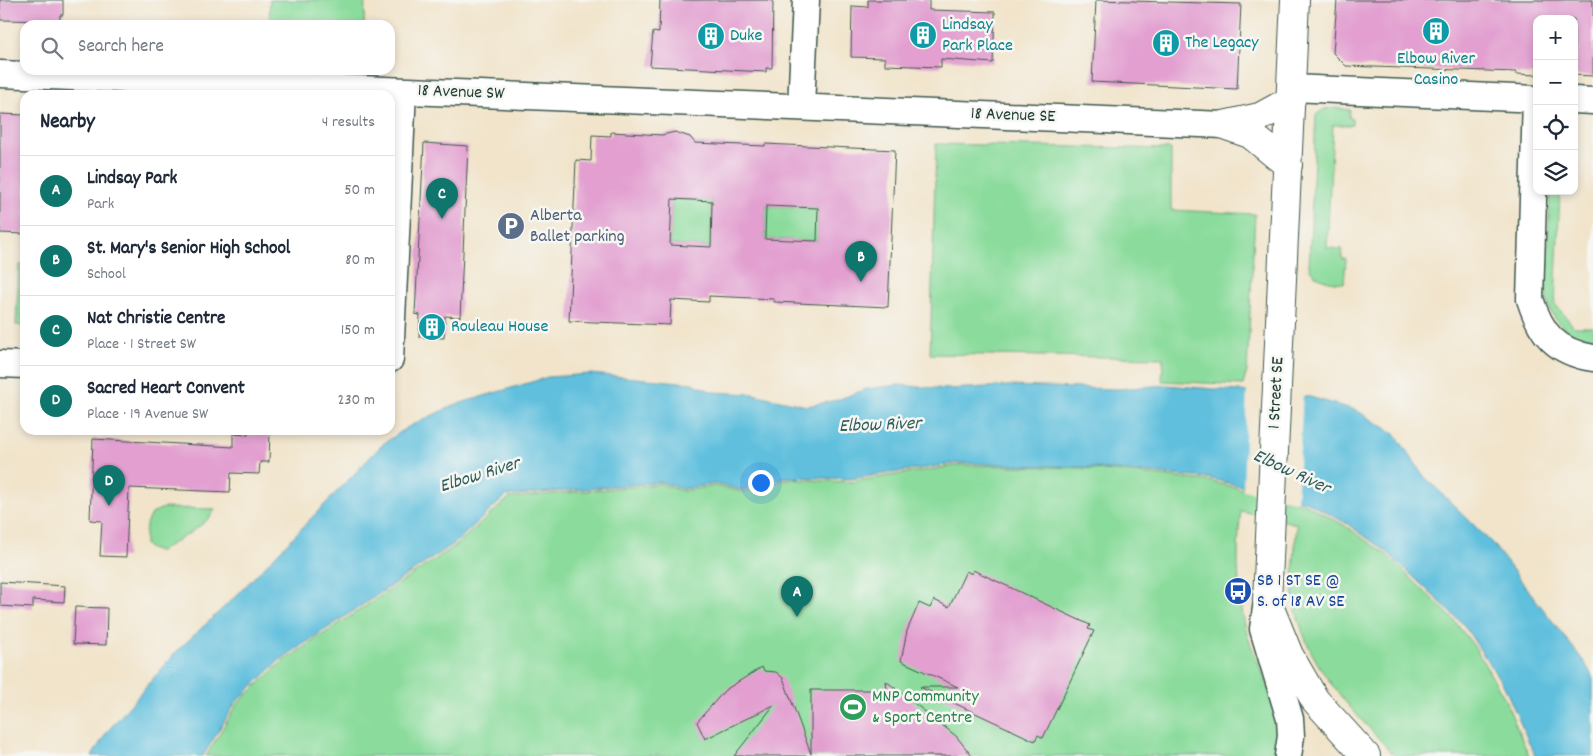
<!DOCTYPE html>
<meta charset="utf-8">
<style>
body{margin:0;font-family:Dekko,sans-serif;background:#f2f2f3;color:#1f2937}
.controls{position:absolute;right:15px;top:15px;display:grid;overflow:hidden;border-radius:10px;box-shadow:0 2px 8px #0003}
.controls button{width:45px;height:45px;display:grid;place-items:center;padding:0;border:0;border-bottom:1px solid #e0e1e3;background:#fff;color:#1f2937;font:25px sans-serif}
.you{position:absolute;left:760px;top:482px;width:18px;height:18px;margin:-12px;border:4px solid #fff;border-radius:50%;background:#1a73e8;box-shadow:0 0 0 8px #1a73e833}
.badge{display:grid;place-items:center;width:32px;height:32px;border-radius:50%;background:#0f766e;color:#fff;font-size:16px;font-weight:700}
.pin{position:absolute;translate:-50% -41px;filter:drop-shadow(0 1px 2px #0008)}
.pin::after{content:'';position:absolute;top:26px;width:18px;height:15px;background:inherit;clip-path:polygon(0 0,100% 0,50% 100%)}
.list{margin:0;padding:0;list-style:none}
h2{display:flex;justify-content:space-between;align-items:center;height:65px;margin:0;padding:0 20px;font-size:21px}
h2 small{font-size:16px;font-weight:400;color:#747a83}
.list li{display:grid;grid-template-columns:32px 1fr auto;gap:15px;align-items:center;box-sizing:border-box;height:70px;padding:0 20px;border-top:1px solid #e0e1e3}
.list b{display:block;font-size:19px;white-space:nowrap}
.list p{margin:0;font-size:16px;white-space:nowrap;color:#747a83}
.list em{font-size:16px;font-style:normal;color:#747a83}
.icon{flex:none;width:28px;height:28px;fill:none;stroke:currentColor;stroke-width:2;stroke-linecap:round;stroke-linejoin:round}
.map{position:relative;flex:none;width:1593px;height:756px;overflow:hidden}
.search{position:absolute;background:#fff;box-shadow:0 2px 8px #0003;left:20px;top:20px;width:375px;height:55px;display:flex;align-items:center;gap:12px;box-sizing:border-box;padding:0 18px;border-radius:15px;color:#747a83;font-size:19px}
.panel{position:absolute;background:#fff;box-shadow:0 2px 8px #0003;left:20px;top:90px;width:375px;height:345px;border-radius:15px}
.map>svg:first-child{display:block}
.green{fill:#8bdc9c;stroke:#558c68}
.water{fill:#5fbfdd;stroke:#3f7e88}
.pier{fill:#f1e4cb}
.building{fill:#e29fd0;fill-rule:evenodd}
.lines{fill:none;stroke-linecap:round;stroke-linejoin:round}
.minor-casing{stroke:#3e564b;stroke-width:29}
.major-casing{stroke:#3e564b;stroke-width:30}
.minor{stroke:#fff;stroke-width:26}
.major{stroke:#fff;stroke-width:28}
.labels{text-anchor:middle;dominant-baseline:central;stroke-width:5;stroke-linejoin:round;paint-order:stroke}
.culture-label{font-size:18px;fill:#0d838f;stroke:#f6f6f2;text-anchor:start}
.street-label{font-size:18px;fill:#1f3d34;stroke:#f6f6f2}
.service-label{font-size:18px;fill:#4e5e75;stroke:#f6f6f2;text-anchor:start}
.transit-label{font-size:18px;fill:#164399;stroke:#f6f6f2;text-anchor:start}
.leisure-label{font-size:18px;fill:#27864d;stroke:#f6f6f2;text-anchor:start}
.water-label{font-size:19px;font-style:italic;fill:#2f5e5e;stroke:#f6f6f2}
</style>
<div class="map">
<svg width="1593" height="756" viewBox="0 0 1593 756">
<rect width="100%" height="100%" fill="#f6f6f2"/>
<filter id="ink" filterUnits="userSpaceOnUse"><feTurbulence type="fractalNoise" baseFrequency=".02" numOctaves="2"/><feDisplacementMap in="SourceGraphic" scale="10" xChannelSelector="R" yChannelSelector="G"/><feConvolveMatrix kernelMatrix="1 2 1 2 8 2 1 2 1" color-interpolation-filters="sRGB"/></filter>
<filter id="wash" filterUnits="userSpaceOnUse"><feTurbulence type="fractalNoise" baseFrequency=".0096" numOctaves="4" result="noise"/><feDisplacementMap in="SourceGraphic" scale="20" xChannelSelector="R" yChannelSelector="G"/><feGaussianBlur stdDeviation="1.12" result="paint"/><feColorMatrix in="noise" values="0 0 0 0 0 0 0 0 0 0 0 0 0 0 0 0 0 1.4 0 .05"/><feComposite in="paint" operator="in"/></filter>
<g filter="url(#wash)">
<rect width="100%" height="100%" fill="#f1e4cb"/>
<path class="green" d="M270 0H365L364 25H269Z
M1336 108 1350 110 1349 118H1352V125H1333L1327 248 1342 249V259H1346L1344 283C1331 282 1315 280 1309 267L1316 115 1324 109Z
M936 144 1171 149V210L1255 214 1247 371 1243 385 1162 381 1163 358 930 354Z
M1550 191H1560L1555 304 1574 327H1593V340C1567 335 1551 322 1546 296Z
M672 199 712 201 711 247 670 245Z
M766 206 818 208 817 241 765 239Z
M19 265H25V326L16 325Z
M960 465 1083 468 1209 481 1305 504 1344 525 1387 555 1453 619 1474 646 1504 697 1529 756H1395C1351 708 1303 665 1294 597 1292 573 1295 548 1297 524L1241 511C1236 550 1237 595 1247 633 1257 668 1282 699 1277 738L1281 739 1276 756H206L238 703 282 662 455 546 509 498 661 484 683 491 715 486 743 492 786 479 850 482Z
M164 508 215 509C209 525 175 541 160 551 153 551 148 549 145 544 145 526 145 513 164 508Z"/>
<path class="water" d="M590 374 692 383 713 392 753 394 807 406 837 400 866 389 898 385 947 389 1007 386 1118 389 1166 385 1310 397 1356 410 1395 434 1424 476 1491 542 1585 663 1593 678V756H1535L1504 686 1463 624 1387 552 1346 523 1305 501 1207 478 1081 467 959 463 851 479 785 477 742 490 715 484 683 489 661 482 506 496 455 543 280 660 236 702 203 756H92L107 732 176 652 238 594 383 444 408 427 454 405 548 377Z"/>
<path class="pier" d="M1247 388 1303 393 1297 502 1243 490Z"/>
<g id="blocks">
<path class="building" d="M0 0H63V15H60V21L0 20Z
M660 0H773L772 68H766V72L650 66 653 32 659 33Z
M868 0H929V10L995 12 993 63 941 59V67L885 65V58L851 57 852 6 868 7Z
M1096 0 1241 4 1237 89 1092 82Z
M1337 0H1593V76L1574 75V19H1537V75L1516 74V72L1346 66 1333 53Z
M0 114 25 115V234L0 233Z
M611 132 662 135 675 132 690 137 695 143 765 146V144L895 150 888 307 774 302V299L709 296V302L671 300 670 325 569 321 576 160 591 161 592 135 611 136ZM672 199 712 201 711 247 670 245ZM766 206 818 208 817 241 765 239Z
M424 143 468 146 460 317 445 316 444 338 419 337 420 315 415 314Z
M249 430H270L269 462H260L259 474 231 473 230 492 129 488 126 557 100 556 102 521 90 520 93 439 233 447V434L248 435Z
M973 570 1090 625 1088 629 1094 631 1043 738 1038 735 1035 741 920 687H958L901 661 907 631 919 603 930 608 934 600 949 607 966 571 972 574Z
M0 582 65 586 64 602 33 600V608L0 606Z
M75 607 107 608 106 645 73 644Z
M762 667 764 671 776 672 783 678 811 754V690H887L886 681 956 736 972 756H734L774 705 705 739 697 722 725 690Z"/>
</g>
</g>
<g filter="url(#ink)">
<use href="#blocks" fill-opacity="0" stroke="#3e564b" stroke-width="1"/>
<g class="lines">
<g class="minor-casing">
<path id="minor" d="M0 74 1224 125
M1292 88 1537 99
M1536 99 1530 299C1541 334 1556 352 1593 358
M1574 100 1593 101
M801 107 806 0
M390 359 403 91
M0 364 25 365
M1267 601 1263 629 1290 719 1291 736 1288 756"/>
</g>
<g class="major-casing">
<path id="major" d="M1295 0 1267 601 1289 655 1315 700 1366 756
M1224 125 1250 134 1288 165
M1224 125 1260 117 1291 100"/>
</g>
<use href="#minor" class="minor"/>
<use href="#major" class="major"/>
</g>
</g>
<defs>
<g id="building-disc" transform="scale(1.4375)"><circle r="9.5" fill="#0f9aa8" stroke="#f6f6f2"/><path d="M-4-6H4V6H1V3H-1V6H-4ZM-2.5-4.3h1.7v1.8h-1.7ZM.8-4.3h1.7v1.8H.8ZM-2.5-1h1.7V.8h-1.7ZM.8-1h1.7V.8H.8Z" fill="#fff"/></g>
<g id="parking-disc" transform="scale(1.4375)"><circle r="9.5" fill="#5c6f8a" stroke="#f6f6f2"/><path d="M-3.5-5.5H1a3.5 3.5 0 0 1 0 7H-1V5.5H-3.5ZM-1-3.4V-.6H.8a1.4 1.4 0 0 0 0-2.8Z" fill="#fff"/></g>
<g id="bus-disc" transform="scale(1.4375)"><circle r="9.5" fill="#1a4fb4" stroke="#f6f6f2"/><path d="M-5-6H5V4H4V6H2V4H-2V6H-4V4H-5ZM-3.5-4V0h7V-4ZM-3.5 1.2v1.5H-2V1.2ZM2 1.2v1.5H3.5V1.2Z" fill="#fff"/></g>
<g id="stadium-disc" transform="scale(1.4375)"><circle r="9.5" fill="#2e9e5b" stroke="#f6f6f2"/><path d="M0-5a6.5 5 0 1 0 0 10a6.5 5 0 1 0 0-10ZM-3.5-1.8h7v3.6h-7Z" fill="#fff"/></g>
</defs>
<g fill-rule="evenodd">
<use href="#building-disc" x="1436" y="31"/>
<use href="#building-disc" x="923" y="35"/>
<use href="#building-disc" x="711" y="36"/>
<use href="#building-disc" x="1166" y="43"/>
<use href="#parking-disc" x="511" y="226"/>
<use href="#building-disc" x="432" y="327"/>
<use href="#bus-disc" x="1238" y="591"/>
<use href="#stadium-disc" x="853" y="707"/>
</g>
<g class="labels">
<g class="culture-label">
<text x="942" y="25">Lindsay<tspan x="942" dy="21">Park Place</tspan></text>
<text x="730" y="36">Duke</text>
<text x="1185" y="43">The Legacy</text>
<text x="1436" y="59" text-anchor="middle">Elbow River<tspan x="1436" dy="21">Casino</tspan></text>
<text x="451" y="327">Rouleau House</text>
</g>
<g class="street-label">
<text transform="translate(461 93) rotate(2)">18 Avenue SW</text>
<text transform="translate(1013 116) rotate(2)">18 Avenue SE</text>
<text transform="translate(1277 393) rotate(-87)">1 Street SE</text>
</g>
<g class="service-label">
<text x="530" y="216">Alberta<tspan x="530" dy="21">Ballet parking</tspan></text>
</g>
<g class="transit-label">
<text x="1257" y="581">SB 1 ST SE @<tspan x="1257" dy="21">S. of 18 AV SE</tspan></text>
</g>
<g class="leisure-label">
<text x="872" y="697">MNP Community<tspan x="872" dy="21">&amp; Sport Centre</tspan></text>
</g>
<g class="water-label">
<text transform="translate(880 426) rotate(-2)">Elbow River</text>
<text transform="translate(1291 473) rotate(25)">Elbow River</text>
<text transform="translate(480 476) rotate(-17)">Elbow River</text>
</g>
</g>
</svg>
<div class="controls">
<button>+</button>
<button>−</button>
<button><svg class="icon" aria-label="locate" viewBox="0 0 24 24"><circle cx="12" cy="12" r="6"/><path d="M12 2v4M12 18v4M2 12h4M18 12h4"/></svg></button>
<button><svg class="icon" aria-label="layers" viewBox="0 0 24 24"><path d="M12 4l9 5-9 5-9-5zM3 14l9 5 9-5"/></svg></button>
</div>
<div class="you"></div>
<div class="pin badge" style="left:797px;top:617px">A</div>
<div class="pin badge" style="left:861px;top:282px">B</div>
<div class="pin badge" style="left:442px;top:219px">C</div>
<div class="pin badge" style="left:109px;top:506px">D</div>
<div class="search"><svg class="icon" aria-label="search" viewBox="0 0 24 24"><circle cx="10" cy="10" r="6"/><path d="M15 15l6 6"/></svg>Search here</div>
<section class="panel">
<h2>Nearby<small>4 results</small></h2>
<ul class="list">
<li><span class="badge">A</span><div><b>Lindsay Park</b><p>Park</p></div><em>50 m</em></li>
<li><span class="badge">B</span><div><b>St. Mary's Senior High School</b><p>School</p></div><em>80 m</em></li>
<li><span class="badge">C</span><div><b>Nat Christie Centre</b><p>Place · 1 Street SW</p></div><em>150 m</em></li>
<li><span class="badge">D</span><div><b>Sacred Heart Convent</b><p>Place · 19 Avenue SW</p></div><em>230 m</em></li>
</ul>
</section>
</div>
